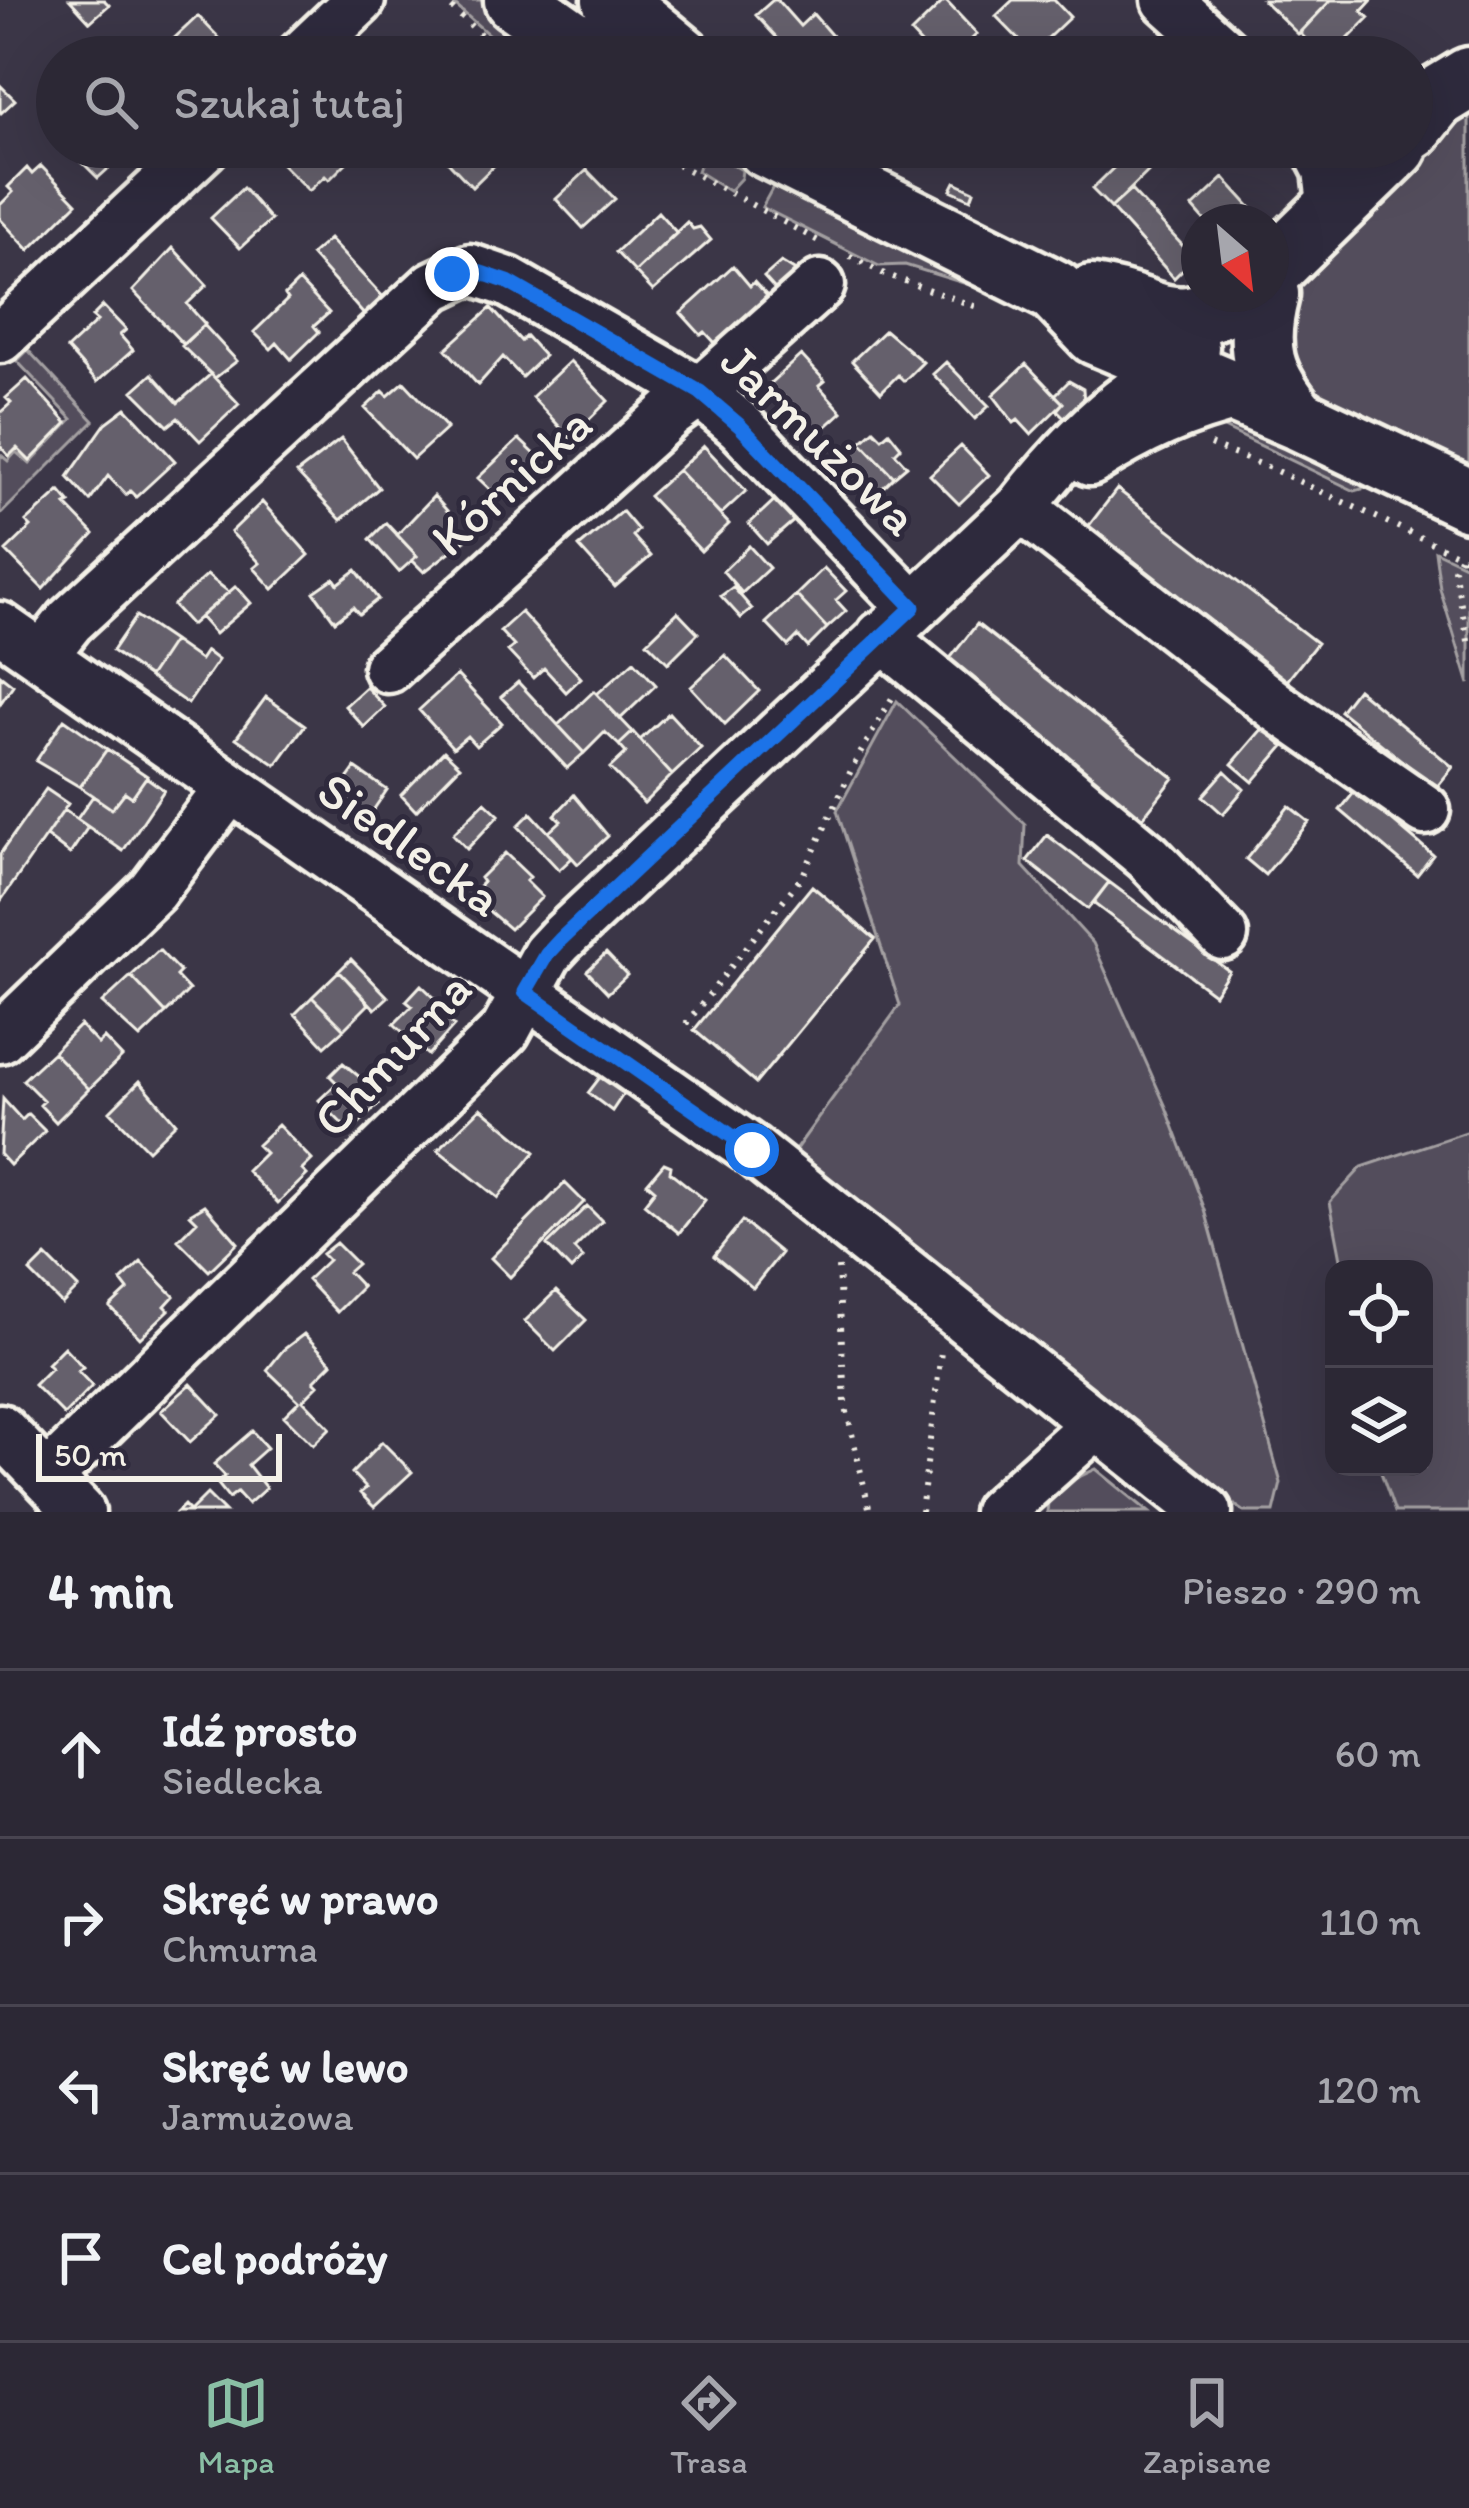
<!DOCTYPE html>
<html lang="pl">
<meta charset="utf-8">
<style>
body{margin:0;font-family:Itim,sans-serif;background:#34303d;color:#f1f3f6}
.controls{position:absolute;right:36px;bottom:36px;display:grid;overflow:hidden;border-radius:24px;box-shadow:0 12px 48px #0002}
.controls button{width:108px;height:108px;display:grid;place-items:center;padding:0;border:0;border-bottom:3px solid #484450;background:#2c2835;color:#f1f3f6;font:60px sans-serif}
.compass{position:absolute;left:1181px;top:204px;width:108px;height:108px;border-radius:50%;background:#2c2835;box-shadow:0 12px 48px #0002;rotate:152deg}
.scale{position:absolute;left:36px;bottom:30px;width:246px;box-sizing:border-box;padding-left:12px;border:6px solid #f4f1e8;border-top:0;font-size:33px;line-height:42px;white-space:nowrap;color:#f4f1e8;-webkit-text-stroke:9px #2f2a3d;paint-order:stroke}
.stop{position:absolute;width:36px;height:36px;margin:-27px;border:9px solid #1a73e8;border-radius:50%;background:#fff}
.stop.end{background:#1a73e8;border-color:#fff;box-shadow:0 3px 12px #0008}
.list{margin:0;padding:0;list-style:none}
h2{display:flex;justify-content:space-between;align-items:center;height:156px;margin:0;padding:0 48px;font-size:51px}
h2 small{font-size:39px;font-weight:400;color:#a6a6ad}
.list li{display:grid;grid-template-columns:78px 1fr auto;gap:36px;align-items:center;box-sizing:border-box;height:168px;padding:0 48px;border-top:3px solid #484450}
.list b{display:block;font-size:45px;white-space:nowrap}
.list p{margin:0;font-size:39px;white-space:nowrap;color:#a6a6ad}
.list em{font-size:39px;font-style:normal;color:#a6a6ad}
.icon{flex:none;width:66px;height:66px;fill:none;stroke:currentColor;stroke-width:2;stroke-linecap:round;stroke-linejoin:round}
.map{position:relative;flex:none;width:1469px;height:1512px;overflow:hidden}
.search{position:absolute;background:#2c2835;box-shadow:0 12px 48px #0002;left:36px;right:36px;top:36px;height:132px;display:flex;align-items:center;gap:30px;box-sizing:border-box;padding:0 42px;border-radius:66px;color:#a6a6ad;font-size:45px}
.sheet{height:828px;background:#2c2835}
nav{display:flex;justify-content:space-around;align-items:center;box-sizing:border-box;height:168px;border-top:3px solid #484450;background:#2c2835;font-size:33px;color:#a6a6ad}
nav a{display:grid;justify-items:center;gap:6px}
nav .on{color:#8abfa5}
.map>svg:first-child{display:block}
.green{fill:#534e5c;stroke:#a4a0a2;stroke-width:3}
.building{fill:#65616c;stroke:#f4f1e8;stroke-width:3}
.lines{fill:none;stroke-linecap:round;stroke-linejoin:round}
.minor-casing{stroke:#f4f1e8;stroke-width:57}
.major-casing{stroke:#f4f1e8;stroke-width:69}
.path{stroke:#f4f1e8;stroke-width:6;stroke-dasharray:3 9;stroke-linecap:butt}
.minor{stroke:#2f2a3d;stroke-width:48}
.major{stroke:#2f2a3d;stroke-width:60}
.route{stroke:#1a73e8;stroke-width:15}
.labels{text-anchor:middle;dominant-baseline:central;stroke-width:10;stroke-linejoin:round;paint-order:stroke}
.street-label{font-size:51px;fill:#f4f1e8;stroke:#2f2a3d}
</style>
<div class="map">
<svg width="1469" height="1512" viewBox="0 0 1469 1512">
<rect width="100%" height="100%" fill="#3b3647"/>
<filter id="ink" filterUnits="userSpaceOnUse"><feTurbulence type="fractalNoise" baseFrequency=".00833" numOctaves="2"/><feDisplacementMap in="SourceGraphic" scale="24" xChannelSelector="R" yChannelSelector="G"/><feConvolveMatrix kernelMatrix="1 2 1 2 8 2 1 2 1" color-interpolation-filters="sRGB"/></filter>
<g filter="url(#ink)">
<path class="green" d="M449 0H485L563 57H514Z
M1469 91V464C1413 438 1354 424 1301 394L1277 306Z
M712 153 742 170 741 178 729 191 697 171 701 160Z
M773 187 970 281V285L905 265 879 266 762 207Z
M28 350 94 421 0 515V454L8 461 16 452 30 464 72 419 17 361Z
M1203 418 1268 430 1363 485 1362 489 1355 491Z
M1435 551 1469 567V684L1440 589Z
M897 701 1025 824 1023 866 1093 943 1166 1107 1205 1210 1281 1483 1274 1512H1245L1218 1493 793 1153 900 1005 837 811Z
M1469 1131V1512H1395L1379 1467H1424V1269H1343L1330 1202 1362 1167Z
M1096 1469 1149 1512H1047L1049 1491Z"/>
<path class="building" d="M70 0H104L109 5 90 22Z
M773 0H777L800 26 813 14 839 44 825 57H770L765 51 778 39 756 15Z
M945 0 977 34 953 57H915L912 54 922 45 911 33Z
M1013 0H1054L1070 17 1032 53 996 16Z
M1263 0H1331L1298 34Z
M1331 0H1372L1362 11 1369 18 1343 44 1322 57 1300 33Z
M198 16 223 42 217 48 225 57H181L168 44Z
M168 44 181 57H154Z
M0 85 15 100 1 113 0 112Z
M84 147H132L98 178 75 155Z
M276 147H335L349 160 329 180 325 176 309 191 270 152Z
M438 147H513L472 187 436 149Z
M1074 147H1085L1091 155 1079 165 1068 152Z
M1135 147H1146L1159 161 1111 208 1092 189Z
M41 166 77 203 29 250 0 219V205L13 192 8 187 27 168 32 174Z
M587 170 615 199 583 228 556 199Z
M1224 178 1253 210 1241 222H1206L1193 207Z
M955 182 974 191 971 199 951 190Z
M243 188 271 220 240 248 211 218Z
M1131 190 1194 258 1174 278 1111 208Z
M658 212 677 233 635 272 616 252Z
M687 222 693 229 700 227 711 240 653 291 635 272Z
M329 239 385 299 366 317 311 255Z
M173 248 207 285 187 304 205 324 183 344 133 291Z
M781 262 804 276 782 297 764 277Z
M733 266 750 286 754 282 768 297 717 345 705 332 701 335 681 313Z
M299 281 329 313 314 326 319 332 291 359 277 343 271 349 254 332 288 299 285 295Z
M103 306 126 330 120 335 133 350 97 382 67 349 97 321 92 317Z
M491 308 521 341 526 336 544 356 522 377 503 357 478 385 446 349Z
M204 325 237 361 215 378 182 346Z
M885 330 923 362 904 381 898 375 881 392 852 361Z
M801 355 825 381 819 386 842 412 810 441 766 387Z
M570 361 608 401 570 438 532 397Z
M946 362 989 406 975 419 933 374Z
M1026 364 1063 403 1031 434 1018 420 1014 423 993 395Z
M152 374 178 403 211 374 239 404 200 441 178 418 168 426 133 391Z
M27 379 67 423 30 461 17 448 9 456 0 446V413L11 403 6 398Z
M1069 381 1083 389 1084 404 1067 420 1057 410 1063 403 1055 395Z
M404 382 447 428 413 459 365 408 383 391 388 396Z
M126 408 175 461 136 497 130 491 126 495 108 476 90 501 68 477 106 423Z
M874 430 882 438 889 432 901 447 895 453 907 466 894 477 861 442Z
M341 439 379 488 341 520 297 473Z
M519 439 540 459 499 498 478 478Z
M861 442 894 477 875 495 857 475 862 471 847 454Z
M704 446 746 491 720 515 678 470Z
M961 446 989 475 959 504 930 475Z
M678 470 729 524 701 551 649 496Z
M1117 489 1317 643 1283 686 1084 532Z
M60 491 70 503 66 505 94 534 43 589 6 551 31 527 26 522Z
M434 496 457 522 453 526 465 540 424 572 412 560 417 556 397 535Z
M778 497 797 518 767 544 749 524Z
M262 502 309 555 273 589 254 568 260 563 231 532Z
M622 511 638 530 633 536 651 556 615 587 579 547Z
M386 523 417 556 399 572 370 539Z
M749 546 769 568 742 593 723 571Z
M824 568 846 591 836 600 846 611 827 628 796 595Z
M356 570 378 599 359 614 353 607 335 621 314 592 334 578 338 584Z
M207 575 229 592 191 625 173 605Z
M236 586 251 603 215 634 200 617Z
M733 587 752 609 741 618 721 596Z
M796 595 827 628 808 647 798 636 788 646 766 623Z
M521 612 581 678 566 692 544 668 533 678 508 651 514 646 500 631Z
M678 612 698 633 668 663 647 642Z
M136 616 173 641 149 677 112 651Z
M977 624 1174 778 1141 820 944 666Z
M173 641 200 660 206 651 218 660 188 704 149 677Z
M725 655 759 691 725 724 691 687Z
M634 661 656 685 620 719 597 694Z
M0 675 13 685 0 704Z
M457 675 502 723 476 746 467 736 453 748 419 710Z
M518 682 584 753 567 768 501 697Z
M366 687 385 707 364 727 345 706Z
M1357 689 1453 767 1436 788 1340 711Z
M594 691 633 732 619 745 605 732 584 753 558 725Z
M266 697 305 725 276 765 236 738Z
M669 713 701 748 672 775 640 740Z
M64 719 107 749 80 787 36 761Z
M1263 728 1284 746 1253 782 1232 764Z
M633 732 672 775 644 803 610 768 626 753 619 745Z
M107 749 147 776 132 797 125 792 112 809 80 787Z
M444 751 460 766 416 811 401 795Z
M355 768 387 790 363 825 330 803Z
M1225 771 1244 789 1223 814 1203 796Z
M146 777 164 790 123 851 77 819 93 796 112 809 125 792 132 797Z
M46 789 68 804 0 902V854Z
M1356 790 1433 855 1417 875 1340 810Z
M574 795 608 836 578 864 549 832 561 821 555 815Z
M485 802 499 815 467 849 453 834Z
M1289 806 1309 822 1265 875 1246 859Z
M64 810 88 827 70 854 46 836Z
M531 813 572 858 559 870 518 826Z
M1047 835 1109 882 1088 909 1027 861Z
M505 853 530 877 526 881 542 897 510 929 470 895 483 882 480 878Z
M1109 882 1229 971 1214 994 1093 903Z
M812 886 875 939 756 1083 694 1030Z
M159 950 180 972 176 976 189 990 166 1013 131 976Z
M606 953 627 975 608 993 587 971Z
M351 959 388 997 375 1009 339 971Z
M339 971 369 1004 344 1029 312 997Z
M131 976 166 1013 140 1038 102 1003Z
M421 985 441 1004 437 1009 454 1026 428 1055 394 1024 412 1006 406 1001Z
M312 997 344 1029 325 1046 295 1014Z
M80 1025 98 1044 104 1038 122 1057 89 1089 53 1052Z
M53 1052 89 1089 56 1122 40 1105 44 1101 23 1080Z
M343 1063 374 1089 369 1094 379 1104 350 1132 319 1100 337 1083 330 1076Z
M601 1076 624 1093 612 1111 588 1093Z
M140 1081 176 1123 148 1150 110 1111Z
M3 1099 22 1120 28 1114 45 1131 10 1165 0 1154Z
M481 1108 535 1152 498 1198 438 1150Z
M278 1125 312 1160 302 1170 307 1175 278 1203 247 1171 265 1153 257 1145Z
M664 1163 671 1166 670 1172 705 1200 679 1233 644 1204 655 1190 647 1183Z
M565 1183 584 1202 510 1277 491 1258Z
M205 1205 238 1243 209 1271 178 1240 197 1221 190 1214Z
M587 1206 602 1221 574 1249 583 1258 571 1270 547 1245Z
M742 1221 781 1253 753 1288 714 1256Z
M336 1243 357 1264 348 1272 362 1287 337 1312 307 1280 328 1260 322 1254Z
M46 1256 78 1288 62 1304 30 1272Z
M141 1262 174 1296 165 1306 169 1310 140 1338 110 1307 128 1290 121 1281Z
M556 1291 586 1320 555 1351 525 1321Z
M304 1334 332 1363 314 1381 318 1385 303 1400 330 1428 313 1445 284 1416 299 1401 267 1370 283 1350Z
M64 1347 83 1367 78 1371 92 1386 64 1415 34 1385 51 1368 47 1364Z
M191 1384 220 1415 190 1442 161 1411Z
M252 1431 267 1448 248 1465 266 1488 248 1504 237 1492 229 1498 217 1483 225 1476 214 1464Z
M382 1442 412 1472 374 1507 360 1493 366 1488 352 1473Z
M207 1494 225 1512H177L184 1505 190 1511Z"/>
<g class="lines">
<g class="minor-casing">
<path id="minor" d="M1167 0 1230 57
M300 57 360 0
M1316 147 1328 170 1333 211
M0 338 204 147
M1090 461C1139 430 1185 408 1242 395
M1021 507 1277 707 1425 810
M0 627 752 1150 1207 1512
M881 636 1148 857 1223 935
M42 656 70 621 434 286 470 269 508 282 700 392 740 426 913 607
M388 668 671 413 700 392 820 285
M0 1038 152 891 229 789
M0 1429 80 1512
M47 1477 505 1031 547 954 560 940 1021 507C1053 466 1092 423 1134 393 1155 377 1175 366 1194 347
M998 1512 1096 1424"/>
</g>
<g class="major-casing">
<path id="major" d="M515 0 596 57
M613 0 682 57
M1412 128 1436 98 1469 78
M767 147 1055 291 1096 334 1298 419 1469 500
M1271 270 1397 147
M1268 294C1254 349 1262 376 1298 419
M1092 296C1164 306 1166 340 1244 294"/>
</g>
<path class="path" d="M443 0 505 57
M646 147 822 243
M850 256 882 273 977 307
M1210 445 1270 468 1469 560
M1460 557 1454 569 1469 646
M686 1024 803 875 853 766 892 698
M838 1267 845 1403 870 1512
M921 1512 941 1352"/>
<use href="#minor" class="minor"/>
<use href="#major" class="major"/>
</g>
</g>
<g class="lines" filter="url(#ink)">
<path class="route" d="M452 274 470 269 508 282 700 392 740 426 913 607 560 940 547 954 525 992 752 1150"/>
</g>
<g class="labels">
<g class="street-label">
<text transform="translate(820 439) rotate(44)">Jarmużowa</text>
<text transform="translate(511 481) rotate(-42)">Kórnicka</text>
<text transform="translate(410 844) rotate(35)">Siedlecka</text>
<text transform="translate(392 1054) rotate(-47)">Chmurna</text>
</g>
</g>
</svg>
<div class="controls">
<button><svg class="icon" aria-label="locate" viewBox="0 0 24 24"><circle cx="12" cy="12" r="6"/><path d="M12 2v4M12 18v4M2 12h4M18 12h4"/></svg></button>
<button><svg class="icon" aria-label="layers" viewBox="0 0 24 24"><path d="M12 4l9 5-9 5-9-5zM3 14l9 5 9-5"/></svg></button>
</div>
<svg class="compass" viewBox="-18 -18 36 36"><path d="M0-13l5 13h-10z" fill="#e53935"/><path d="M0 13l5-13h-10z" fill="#a6a6ad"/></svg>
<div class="scale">50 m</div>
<div class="stop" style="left:752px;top:1150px"></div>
<div class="stop end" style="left:452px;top:274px"></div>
<div class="search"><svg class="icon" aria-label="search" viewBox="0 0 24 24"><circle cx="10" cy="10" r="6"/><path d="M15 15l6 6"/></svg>Szukaj tutaj</div>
</div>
<section class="sheet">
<h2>4 min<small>Pieszo · 290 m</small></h2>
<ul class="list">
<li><svg class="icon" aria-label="ahead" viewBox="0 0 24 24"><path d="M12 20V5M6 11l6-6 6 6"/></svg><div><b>Idź prosto</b><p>Siedlecka</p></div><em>60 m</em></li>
<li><svg class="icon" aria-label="right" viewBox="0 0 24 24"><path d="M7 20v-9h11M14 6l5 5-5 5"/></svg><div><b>Skręć w prawo</b><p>Chmurna</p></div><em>110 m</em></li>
<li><svg class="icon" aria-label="left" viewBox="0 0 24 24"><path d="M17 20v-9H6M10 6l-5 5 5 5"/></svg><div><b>Skręć w lewo</b><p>Jarmużowa</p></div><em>120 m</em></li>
<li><svg class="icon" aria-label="arrive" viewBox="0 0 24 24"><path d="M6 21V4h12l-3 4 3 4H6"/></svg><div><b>Cel podróży</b></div></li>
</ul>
</section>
<nav>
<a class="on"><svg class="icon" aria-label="map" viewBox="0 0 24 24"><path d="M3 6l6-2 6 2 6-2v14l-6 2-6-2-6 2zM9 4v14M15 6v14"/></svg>Mapa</a>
<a><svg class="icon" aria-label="directions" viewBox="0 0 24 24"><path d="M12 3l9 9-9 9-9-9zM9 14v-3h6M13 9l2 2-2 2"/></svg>Trasa</a>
<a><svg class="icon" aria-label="saved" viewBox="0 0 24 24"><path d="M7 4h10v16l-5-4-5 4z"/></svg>Zapisane</a>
</nav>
